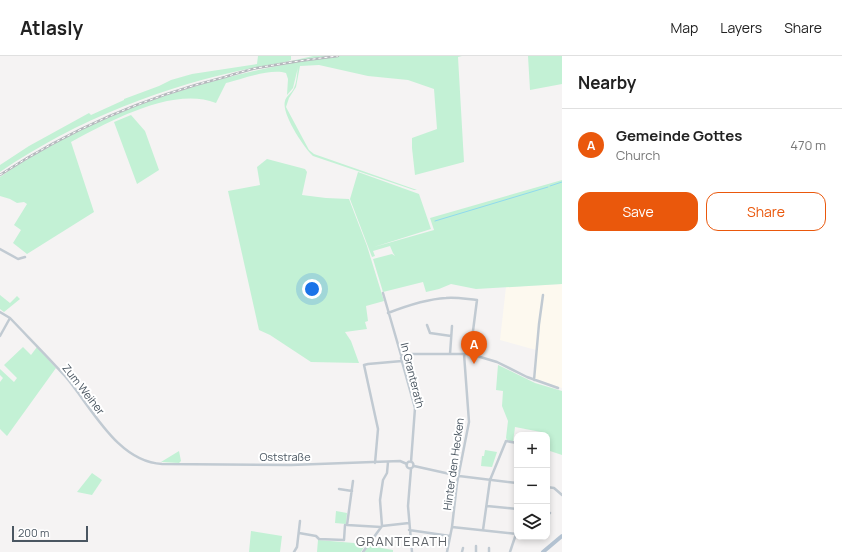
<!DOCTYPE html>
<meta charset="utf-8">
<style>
body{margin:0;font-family:Manrope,sans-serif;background:#f6f6f6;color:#222}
.controls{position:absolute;right:12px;bottom:12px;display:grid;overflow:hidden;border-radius:8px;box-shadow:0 2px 6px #0003}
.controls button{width:36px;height:36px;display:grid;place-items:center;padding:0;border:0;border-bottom:1px solid #e0e0e0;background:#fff;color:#222;font:20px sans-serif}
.scale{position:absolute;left:12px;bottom:10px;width:76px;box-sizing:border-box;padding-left:4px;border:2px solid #4a5661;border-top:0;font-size:11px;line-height:14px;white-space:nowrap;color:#4a5661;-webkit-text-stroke:3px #fff;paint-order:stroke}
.you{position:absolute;left:312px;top:233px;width:14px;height:14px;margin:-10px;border:3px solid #fff;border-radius:50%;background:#1a73e8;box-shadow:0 0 0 6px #1a73e833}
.badge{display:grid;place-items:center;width:26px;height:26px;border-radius:50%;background:#ea580c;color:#fff;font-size:13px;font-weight:700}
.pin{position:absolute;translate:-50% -33px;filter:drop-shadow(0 1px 2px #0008)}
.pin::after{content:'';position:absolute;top:21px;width:14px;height:12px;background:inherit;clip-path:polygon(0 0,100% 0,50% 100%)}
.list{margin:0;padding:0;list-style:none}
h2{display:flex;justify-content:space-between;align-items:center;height:52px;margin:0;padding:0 16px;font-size:17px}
h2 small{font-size:13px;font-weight:400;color:#767676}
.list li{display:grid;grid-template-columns:26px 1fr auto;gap:12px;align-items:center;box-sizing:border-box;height:72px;padding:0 16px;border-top:1px solid #e0e0e0}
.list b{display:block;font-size:15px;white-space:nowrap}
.list p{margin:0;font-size:13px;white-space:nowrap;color:#767676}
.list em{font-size:13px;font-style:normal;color:#767676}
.actions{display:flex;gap:8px;padding:12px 16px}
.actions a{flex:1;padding:9px 0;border:1px solid #ea580c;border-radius:12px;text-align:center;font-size:14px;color:#ea580c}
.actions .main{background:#ea580c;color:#fff}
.icon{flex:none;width:22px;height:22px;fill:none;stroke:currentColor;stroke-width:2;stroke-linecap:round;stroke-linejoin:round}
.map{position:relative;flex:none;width:562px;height:496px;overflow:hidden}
header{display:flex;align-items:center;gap:24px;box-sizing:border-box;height:56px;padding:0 20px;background:#fff;border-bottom:1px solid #e0e0e0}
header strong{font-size:19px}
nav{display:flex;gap:22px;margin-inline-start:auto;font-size:14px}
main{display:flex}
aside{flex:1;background:#fff}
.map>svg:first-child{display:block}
.commercial{fill:#fdf9ef}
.green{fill:#c3f1d5}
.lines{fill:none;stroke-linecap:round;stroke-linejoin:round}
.stream{stroke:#90daee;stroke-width:1}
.minor{stroke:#c1cad2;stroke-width:2.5}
.primary{stroke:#b3c2d1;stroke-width:4}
.rail-casing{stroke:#b5b8bd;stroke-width:2.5}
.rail{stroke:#fff;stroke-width:1;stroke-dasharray:3;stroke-linecap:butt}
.labels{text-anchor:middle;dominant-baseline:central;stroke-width:4;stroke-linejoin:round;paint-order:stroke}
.street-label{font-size:11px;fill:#4a5661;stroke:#fff}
.quarter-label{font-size:13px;letter-spacing:1px;fill:#5f6368;stroke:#fff}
</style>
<header>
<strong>Atlasly</strong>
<nav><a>Map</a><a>Layers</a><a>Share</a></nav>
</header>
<main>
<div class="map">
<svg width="562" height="496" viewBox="0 0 562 496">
<rect width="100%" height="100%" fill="#f5f3f3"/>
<path class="commercial" d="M562 228V332L533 322 536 294 500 284 506 231Z"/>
<path class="green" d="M258 0H291V4L286 6C185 22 85 58 0 116V109L29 90 89 57 91 59 124 44V43L159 30 171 24 192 18 257 8Z
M313 0H462L458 1 464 106 415 119 412 92V82L437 73 434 33 408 24 368 20 319 9 300 10 296 31 289 42 286 51 309 94 314 98 417 134H414L313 100C304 92 281 57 285 45 286 40 292 37 294 32 297 26 297 16 298 11L293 32 287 39 288 23 286 17C271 12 242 23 226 27L216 47C172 30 109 66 71 86L94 156 27 198 13 187 21 174 14 169 27 148 24 146 17 147 10 143 0 140V121C85 62 187 27 288 8L291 5Z
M528 0H562V28L530 34Z
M131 59 145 75 159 114 137 128 114 66Z
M267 103 305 113 307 116 302 139 326 142 349 143 367 190 384 245 366 250 368 265 365 266 367 273 345 276 351 285 359 307 311 306 270 279 259 274 228 135 260 129 257 111Z
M358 116 419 138 431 173 374 191 434 174 430 162 562 124V228L476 233 451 228 439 233 426 236 423 226 383 236 373 203 392 198 395 200 393 197 390 190 373 195 375 200 372 201 350 143Z
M0 239 10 247 17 240 20 243 4 256 0 253Z
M23 291 31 299 37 291 56 312 7 380 0 373V326L3 322 0 319V313L14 326 17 322 4 309Z
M498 309 535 327 562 335V399L547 394V379H540L541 376 515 371 513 386 507 384 506 382 508 365 502 350 503 335 496 334Z
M485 394 497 396 492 411 481 410 482 400H484Z
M179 395 181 405 179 407 161 406Z
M92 417 102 424 92 439 77 436Z
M336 455 347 457 346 468 335 467Z
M251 475 282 480 280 496H249Z
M318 484 366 488 361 496H317Z
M369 490 393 494V496H364Z"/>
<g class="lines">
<path class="stream" d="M550 130 562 126
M435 165 548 131"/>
<path class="minor" d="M0 193 18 203 25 201
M383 237 401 299 402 300 401 302 415 352 411 406
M0 256 10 262C28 281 47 300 65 320 91 350 117 406 162 408L291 409 400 405 407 408
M388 257C406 250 427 243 446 242 456 241 466 243 477 244L470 298
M427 269 430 277 451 280
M0 280 10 262
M450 298 452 270
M402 300 409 298H470L497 306 527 321 558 332
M534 324 539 268 543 239
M406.5 409a3.5 3.5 0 1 1 7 0a3.5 3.5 0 1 1-7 0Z
M375 407 378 373 364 309 368 308 402 305
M414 410 459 420 517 427
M411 413 408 450 412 496
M353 425 347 469 381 471
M547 431 554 432 562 439
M339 433 352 435
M487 450 517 453
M547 456 550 457
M382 470 409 467
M452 471 517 478
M409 474 450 480
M483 474 490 424 506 385 517 387
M299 477 316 480 319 483 344 484 345 469
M537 481 540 482
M294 496 297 491 300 465
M363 496 382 470 380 444 383 424 387 417 388 406
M447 496 452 471 457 427 469 366 464 298
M462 496 463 492
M476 496V490
M489 496V492
M510 496 517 475"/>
<path class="primary" d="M543 496 562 480"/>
<g class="rail-casing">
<path id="rail" d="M0 119C69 74 145 41 225 21 235 18 246 14 257 12 284 7 311 3 338 0"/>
</g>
<use href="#rail" class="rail"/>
</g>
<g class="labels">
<g class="street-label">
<text transform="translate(413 319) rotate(76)">In Granterath</text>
<text transform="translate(84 333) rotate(52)">Zum Weiher</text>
<text x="285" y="400">Oststraße</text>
<text transform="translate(453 408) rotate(-82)">Hinter den Hecken</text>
</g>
<g class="quarter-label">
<text x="402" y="485">GRANTERATH</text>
</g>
</g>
</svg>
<div class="controls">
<button>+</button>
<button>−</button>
<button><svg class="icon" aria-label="layers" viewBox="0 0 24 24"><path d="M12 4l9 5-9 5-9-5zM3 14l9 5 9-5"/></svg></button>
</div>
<div class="scale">200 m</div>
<div class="you"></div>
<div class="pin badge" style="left:474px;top:308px">A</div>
</div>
<aside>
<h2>Nearby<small></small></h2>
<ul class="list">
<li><span class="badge">A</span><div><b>Gemeinde Gottes</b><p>Church</p></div><em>470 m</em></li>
</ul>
<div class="actions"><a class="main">Save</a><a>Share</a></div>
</aside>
</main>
